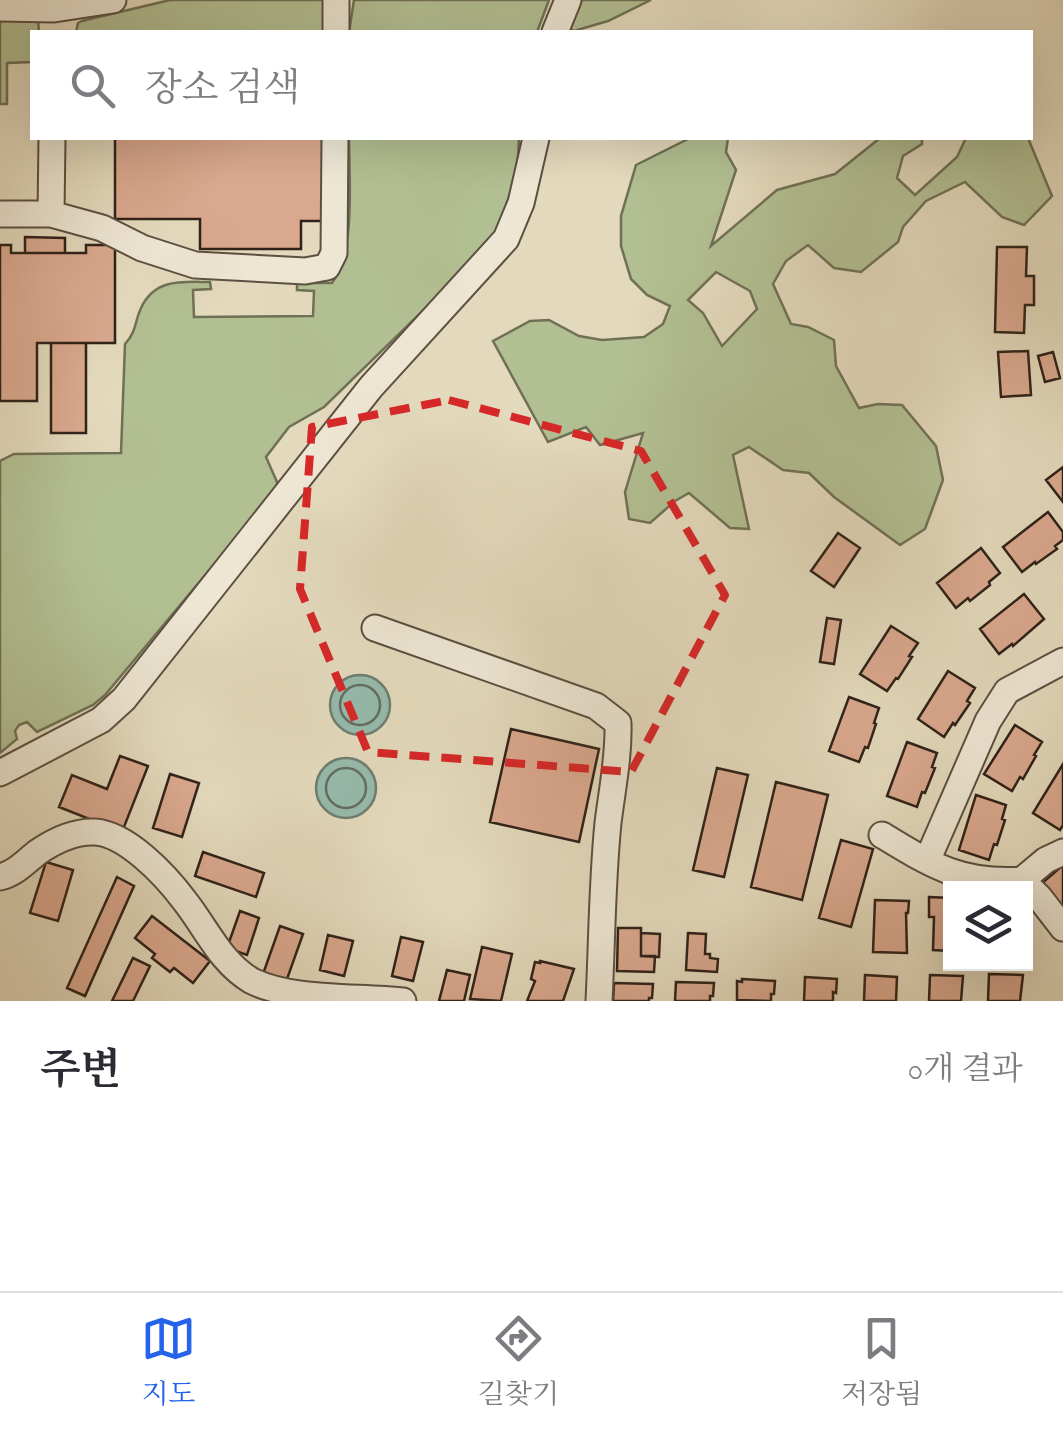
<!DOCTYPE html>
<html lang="ko">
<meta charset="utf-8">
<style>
body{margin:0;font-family:"IM FELL English","Noto Serif KR",serif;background:#f7f7f7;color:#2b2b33}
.controls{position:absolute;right:30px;bottom:30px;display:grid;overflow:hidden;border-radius:0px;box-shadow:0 10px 40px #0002}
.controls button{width:90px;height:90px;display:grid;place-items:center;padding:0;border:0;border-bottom:2px solid #e1e1e2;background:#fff;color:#2b2b33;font:50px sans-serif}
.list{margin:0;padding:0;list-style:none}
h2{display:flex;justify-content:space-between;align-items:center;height:130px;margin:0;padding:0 40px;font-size:42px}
h2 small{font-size:32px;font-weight:400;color:#7c7c81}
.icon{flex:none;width:55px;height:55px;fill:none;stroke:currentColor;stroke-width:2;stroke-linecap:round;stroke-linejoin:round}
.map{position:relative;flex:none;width:1063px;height:1001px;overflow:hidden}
.search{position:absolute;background:#fff;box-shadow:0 10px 40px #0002;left:30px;right:30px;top:30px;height:110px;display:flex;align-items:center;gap:25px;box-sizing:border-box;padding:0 35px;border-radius:0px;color:#7c7c81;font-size:38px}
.sheet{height:290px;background:#fff}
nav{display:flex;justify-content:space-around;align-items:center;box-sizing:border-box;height:140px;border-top:2px solid #e1e1e2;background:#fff;font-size:28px;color:#7c7c81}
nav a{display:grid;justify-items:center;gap:5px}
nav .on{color:#2563eb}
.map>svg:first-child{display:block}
.green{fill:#b2bf92;stroke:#707056;stroke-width:2.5;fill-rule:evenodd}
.water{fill:#96baac;stroke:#6d7d71;stroke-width:2.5}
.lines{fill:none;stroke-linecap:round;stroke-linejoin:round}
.shore{stroke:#626e62;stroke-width:2.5}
.building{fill:#daa88e;stroke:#2f2219;stroke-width:2.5}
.minor-casing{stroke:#5c5042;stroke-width:29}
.minor{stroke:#ede6d3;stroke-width:25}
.marked{fill:none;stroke:#d62828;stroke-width:8;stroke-dasharray:20 12;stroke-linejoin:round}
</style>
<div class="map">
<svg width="1063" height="1001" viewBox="0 0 1063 1001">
<rect width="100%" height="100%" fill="#e3d9bc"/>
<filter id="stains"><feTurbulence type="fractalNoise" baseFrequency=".002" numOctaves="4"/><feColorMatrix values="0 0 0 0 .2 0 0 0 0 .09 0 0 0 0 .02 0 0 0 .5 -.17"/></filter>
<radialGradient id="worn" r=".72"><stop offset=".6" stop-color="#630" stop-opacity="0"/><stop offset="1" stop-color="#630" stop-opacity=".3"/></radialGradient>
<path class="green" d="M170 0H330L329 32H76L78 23 82 21Z
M354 0H549L537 32H349Z
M578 0H651L608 21 574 31 567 27Z
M0 17 38 20 39 32H32V62L7 63V104H0Z
M349 138H519L517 175 495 236 469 266 324 407 289 427 266 457 277 482V489L105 695 93 705 37 732 27 722 19 725 15 731 17 739 0 753V461L14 454 121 453 125 344C137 331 134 323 141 308 155 278 182 282 210 282L211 289 193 290 194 317 313 316 314 291 297 290V283H332C356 251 349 177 349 138Z
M690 138H728L726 152 736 170 711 246 777 190 835 174 880 138H922V144L903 156 897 178 915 195 957 157 966 138H1028L1052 196 1024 225 1002 217 965 182 926 201 903 227 898 242 861 272 834 268 808 245 786 261 773 284 791 324 808 327 834 340 836 366 859 408 878 404 902 405 936 446 943 480 925 529 900 545 834 497 809 473 783 470 749 447 733 455 749 529 730 528 689 493 675 501 650 523 629 519 625 492 643 433 600 445 586 427 548 442 493 341 530 321 549 320 579 336 602 340 644 337 663 324 670 306 647 295 631 279 621 246V216L636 165ZM716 272 750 291 757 309 722 346 703 313 688 300Z"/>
<path class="water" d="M330 705a30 30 0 1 1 60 0a30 30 0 1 1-60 0Z
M316 788a30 30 0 1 1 60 0a30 30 0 1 1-60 0Z"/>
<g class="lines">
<path class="shore" d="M340 705a20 20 0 1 1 40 0a20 20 0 1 1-40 0Z
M326 788a20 20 0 1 1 40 0a20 20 0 1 1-40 0Z"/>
</g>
<path class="building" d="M115 138H326V221H301V249H200V219H115Z
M25 237 65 238V253H25Z
M0 245H11V253H86V245H115V343H37V401H0Z
M997 247H1027L1026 276H1034V305H1025L1024 333 995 332Z
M51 343H86V433H51Z
M1028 351 1031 395 1001 397 998 352Z
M1053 352 1060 378 1045 382 1038 356Z
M1063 467V502L1046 480Z
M1048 512 1063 532V540L1055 546 1057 549 1036 564 1035 562 1022 572 1003 547Z
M838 533 860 548 834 587 811 571Z
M981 548 1000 573 989 582 990 585 970 601 968 598 956 608 937 583Z
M1024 594 1044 619 1013 646 1012 644 999 654 980 629Z
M827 618 841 620 834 664 820 662Z
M891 626 918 643 909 656 912 657 898 679 896 678 887 691 860 674Z
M948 671 975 688 967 701 970 703 955 725 953 723 944 737 918 719Z
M849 697 879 708 874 723 876 724 868 748 865 747 859 762 829 751Z
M1015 725 1042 742 1034 755 1036 756 1023 779 1020 777 1012 791 984 774Z
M511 729 599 749 579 842 490 822Z
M907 742 937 753 932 767 935 768 925 793 922 792 917 807 887 796Z
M120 756 148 766 122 832 59 807 72 775 107 789Z
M1063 764V825L1060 830 1033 813Z
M717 768 748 775 724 877 693 870Z
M170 774 199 783 182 837 153 828Z
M776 782 828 795 802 900 751 887Z
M976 795 1006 805 1002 819 1005 820 997 845 994 844 989 860 959 850Z
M841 840 873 849 851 927 819 918Z
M203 852 264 873 256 897 195 876Z
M46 862 73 870 58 921 30 913Z
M1063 865V910L1041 884Z
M117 877 134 886 85 996 67 988Z
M929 897 950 898V951L933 950 934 917H929Z
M875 900 909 901 908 913H906L907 953 873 952Z
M240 911 259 918 247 955 227 948Z
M152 916 210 961 193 983 174 968 170 972 152 958 155 954 135 938Z
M280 926 303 934 286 982 263 974Z
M618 928H641V956H655L654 972 617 971Z
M641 933 660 934 659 957 641 956Z
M688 933 706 934 705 954H710V958L718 959 717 972 686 970Z
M328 935 353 941 344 976 320 970Z
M401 937 423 942 413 981 392 976Z
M482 947 512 954 501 1001 470 999Z
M133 958 150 966 133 1001H112Z
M540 961 574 969 563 1001H527L535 981 531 979 535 962 540 963Z
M447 970 470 975 464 1001H439Z
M989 974 1023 975 1020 1001H988Z
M865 975 897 977 896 1001H864Z
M930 975 963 976 961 1001H929Z
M805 977 837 979 836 993 833 992V1001H804Z
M742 979 775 981 774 994H771V1001L737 1000V981L742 982Z
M676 982 714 983 713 996H710V1001H675Z
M614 983 653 984 652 998H649V1001H613Z"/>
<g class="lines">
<g class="minor-casing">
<path id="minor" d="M0 8 54 9 113 0
M336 32V0
M555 32 568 0
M0 214H51L52 138
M51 214 102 228 142 248 195 265 305 271 327 267 334 253 335 138
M375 628 596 706 618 723C619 757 612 790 608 823 602 882 602 942 599 1001
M0 773 101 720 124 699 371 387 506 239 521 203 536 138
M882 835C933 866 961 884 1022 880L1039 897 1063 928
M927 861 988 721 1007 691 1063 661
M0 877C16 873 25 862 38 852 54 841 74 831 95 832 127 834 166 876 184 900 207 929 220 962 252 981 294 1001 356 996 403 1001
M1022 880 1046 860 1063 852"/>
</g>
<use href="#minor" class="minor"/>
</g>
<path class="marked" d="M449 400 641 451 725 595 631 772 368 752 300 589 312 427Z"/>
<rect width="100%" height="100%" filter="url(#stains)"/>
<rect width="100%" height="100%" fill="url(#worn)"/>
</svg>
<div class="controls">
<button><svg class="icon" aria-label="layers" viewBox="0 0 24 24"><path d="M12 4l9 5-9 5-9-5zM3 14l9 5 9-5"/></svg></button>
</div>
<div class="search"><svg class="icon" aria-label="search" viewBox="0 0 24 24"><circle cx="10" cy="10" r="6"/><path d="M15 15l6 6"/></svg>장소 검색</div>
</div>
<section class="sheet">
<h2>주변<small>0개 결과</small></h2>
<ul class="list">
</ul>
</section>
<nav>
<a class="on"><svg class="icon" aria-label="map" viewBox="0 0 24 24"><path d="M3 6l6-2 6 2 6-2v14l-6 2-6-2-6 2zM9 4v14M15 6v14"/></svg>지도</a>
<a><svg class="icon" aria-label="directions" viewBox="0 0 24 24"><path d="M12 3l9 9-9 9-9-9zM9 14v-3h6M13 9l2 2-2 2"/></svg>길찾기</a>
<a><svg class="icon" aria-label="saved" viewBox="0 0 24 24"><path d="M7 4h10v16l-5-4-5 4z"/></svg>저장됨</a>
</nav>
